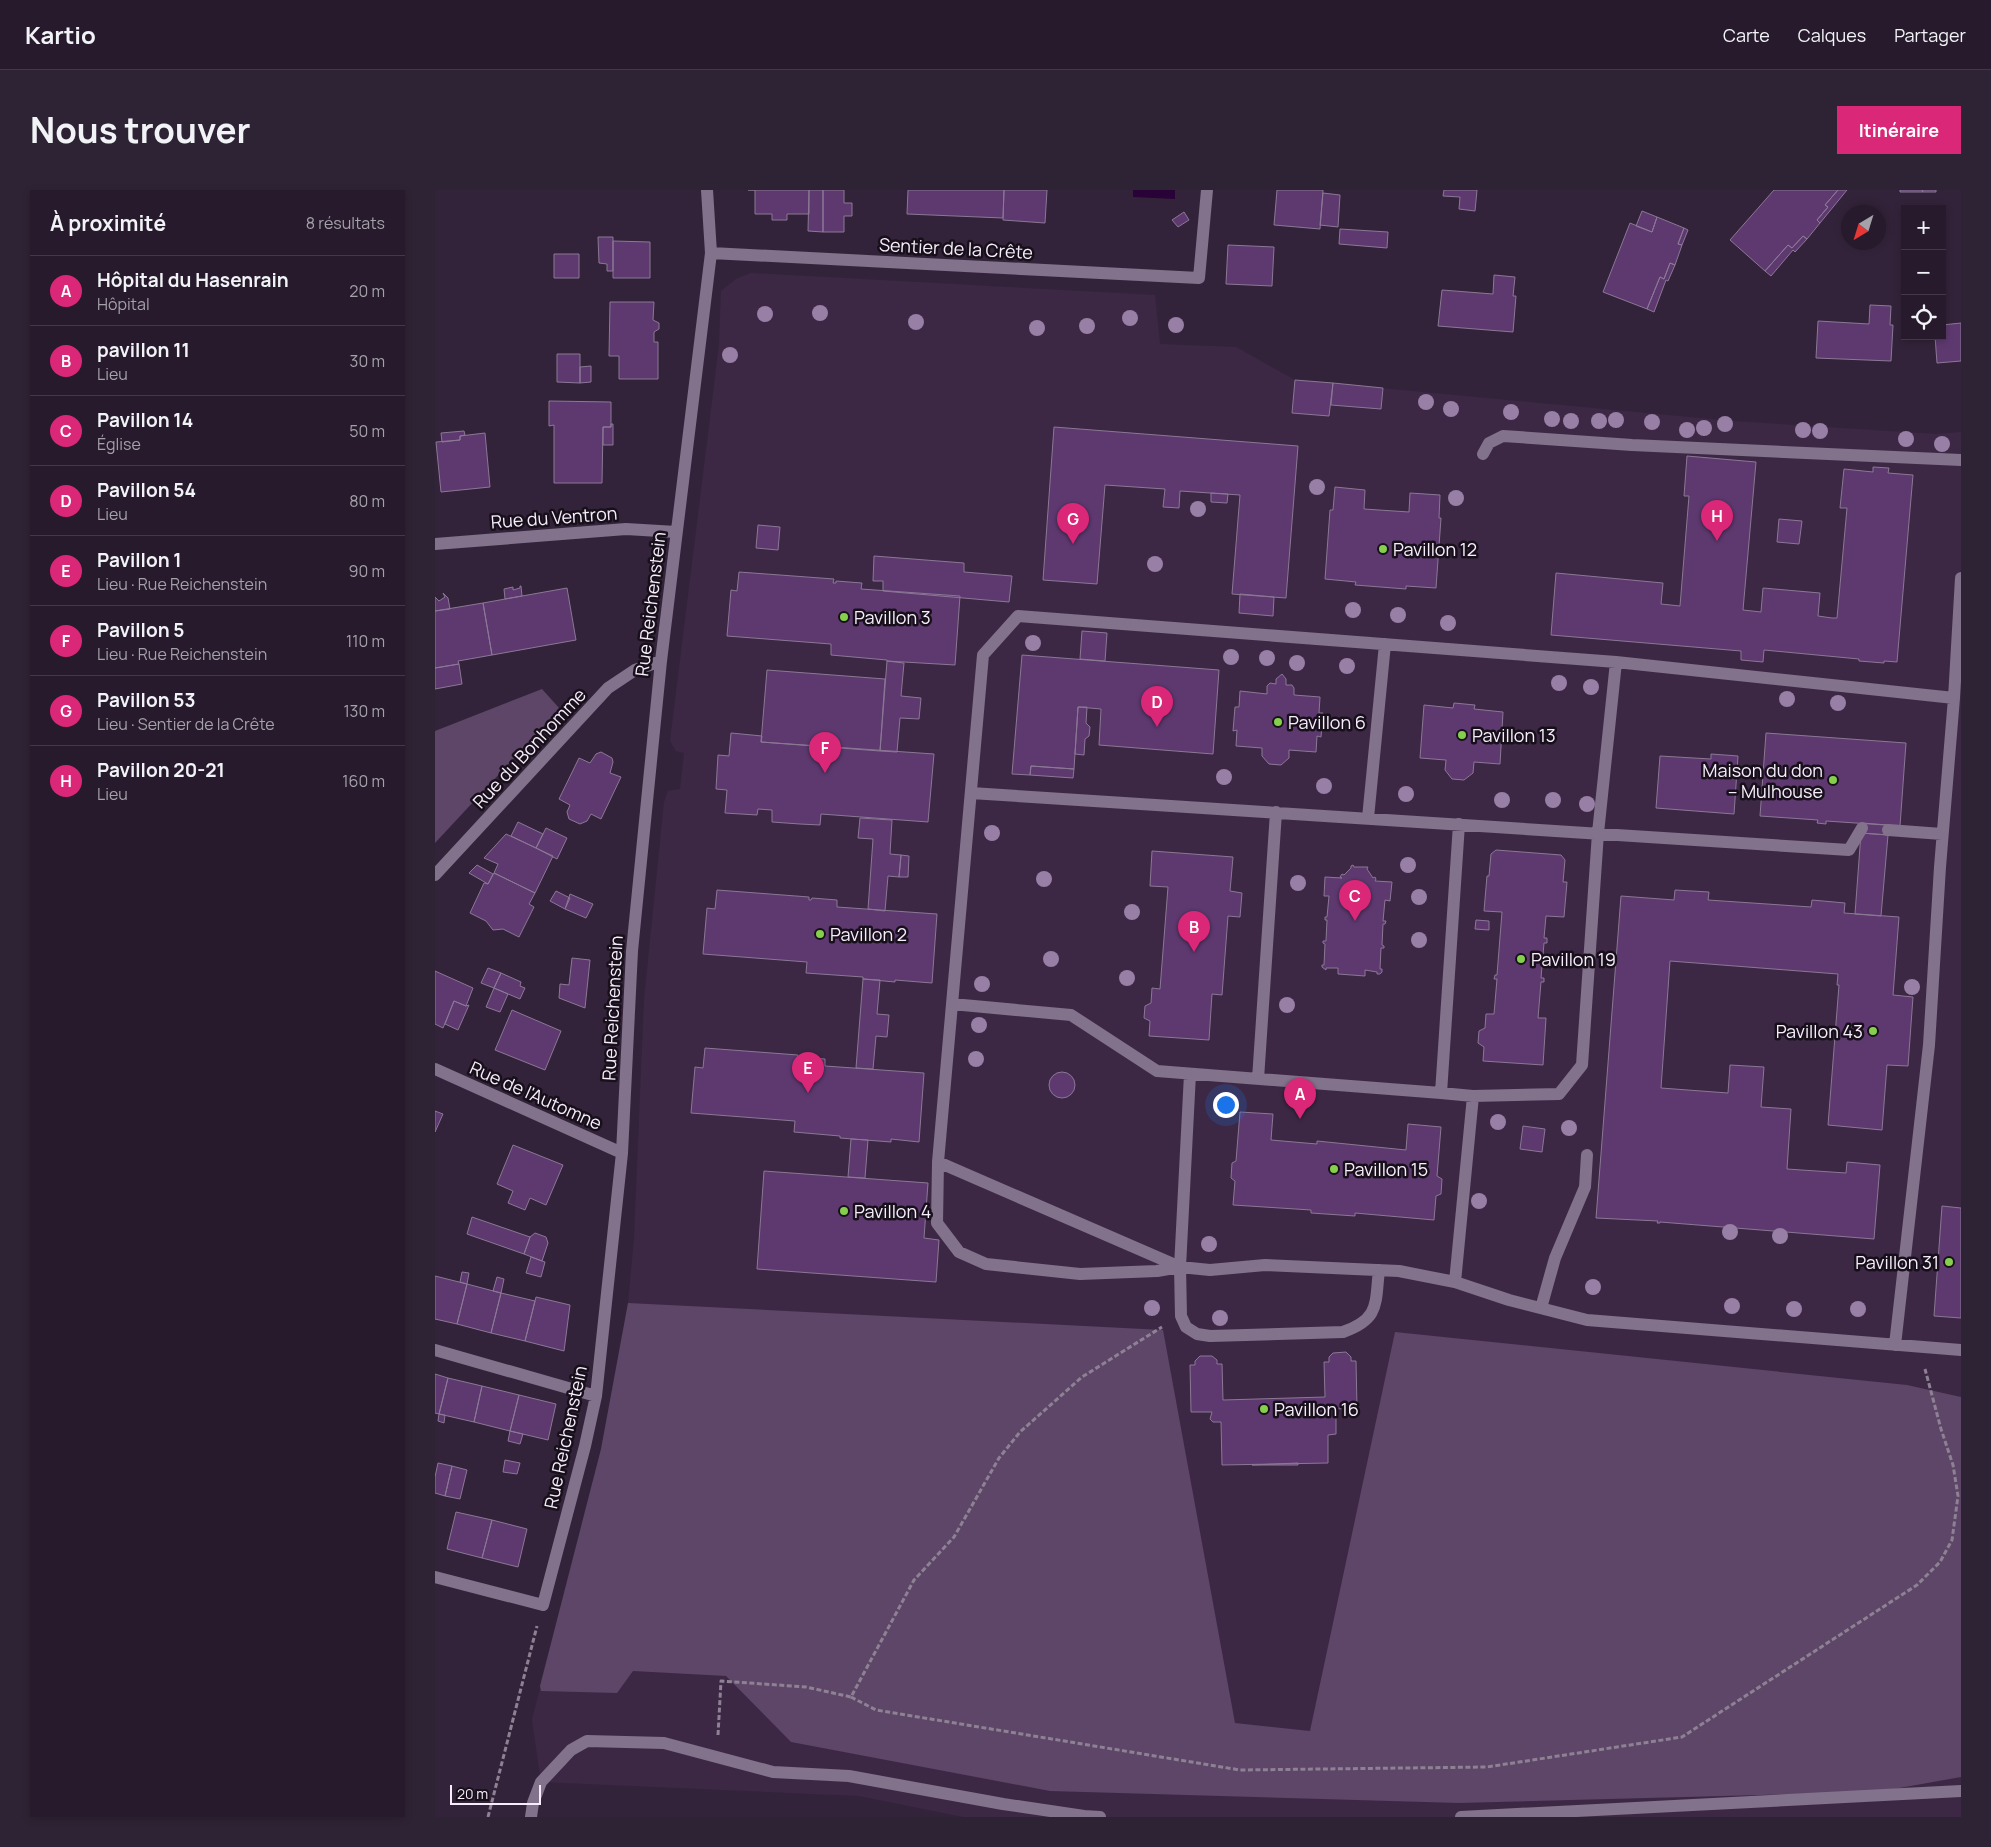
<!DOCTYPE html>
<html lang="fr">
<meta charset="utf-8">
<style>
body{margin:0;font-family:Manrope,sans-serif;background:#2e2334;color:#f1f3f6}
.controls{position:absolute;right:15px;top:15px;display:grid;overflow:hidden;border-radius:0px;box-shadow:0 2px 8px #0003}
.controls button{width:45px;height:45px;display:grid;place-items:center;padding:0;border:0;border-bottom:1px solid #423848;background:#261a2c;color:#f1f3f6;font:25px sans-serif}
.compass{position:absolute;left:1406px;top:15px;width:45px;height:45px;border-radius:50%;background:#261a2c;box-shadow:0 2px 8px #0003;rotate:218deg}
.scale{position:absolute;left:15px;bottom:12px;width:91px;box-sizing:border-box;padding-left:5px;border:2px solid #f7edfc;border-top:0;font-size:14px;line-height:18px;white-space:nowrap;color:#f7edfc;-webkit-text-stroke:4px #17101a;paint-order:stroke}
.you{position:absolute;left:790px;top:914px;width:18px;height:18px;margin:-12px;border:4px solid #fff;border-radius:50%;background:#1a73e8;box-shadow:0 0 0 8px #1a73e833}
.badge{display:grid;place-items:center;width:32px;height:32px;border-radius:50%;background:#db2777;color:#fff;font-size:16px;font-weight:700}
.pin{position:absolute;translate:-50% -41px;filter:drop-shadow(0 1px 2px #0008)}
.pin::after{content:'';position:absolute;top:26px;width:18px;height:15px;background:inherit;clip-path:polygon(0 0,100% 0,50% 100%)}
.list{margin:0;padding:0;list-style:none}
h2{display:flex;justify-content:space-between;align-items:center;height:65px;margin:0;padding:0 20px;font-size:21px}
h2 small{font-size:16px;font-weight:400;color:#a4a1a9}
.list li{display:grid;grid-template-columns:32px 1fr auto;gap:15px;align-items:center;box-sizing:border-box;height:70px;padding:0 20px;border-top:1px solid #423848}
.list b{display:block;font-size:19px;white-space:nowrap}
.list p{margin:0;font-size:16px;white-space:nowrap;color:#a4a1a9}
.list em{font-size:16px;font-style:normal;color:#a4a1a9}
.icon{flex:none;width:28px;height:28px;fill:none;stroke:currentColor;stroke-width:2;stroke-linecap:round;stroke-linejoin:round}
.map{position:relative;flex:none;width:1526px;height:1627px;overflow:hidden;border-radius:0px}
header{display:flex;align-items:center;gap:30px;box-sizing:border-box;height:70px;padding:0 25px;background:#261a2c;border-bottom:1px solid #423848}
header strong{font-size:24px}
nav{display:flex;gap:28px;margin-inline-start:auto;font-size:18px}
.intro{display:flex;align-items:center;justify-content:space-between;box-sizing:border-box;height:120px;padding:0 30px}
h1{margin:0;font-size:35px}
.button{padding:12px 22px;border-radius:0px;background:#db2777;color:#fff;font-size:18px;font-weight:700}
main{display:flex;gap:30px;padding:0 30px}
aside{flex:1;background:#261a2c;border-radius:0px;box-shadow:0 2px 8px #0003}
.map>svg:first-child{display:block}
.built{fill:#3c2845}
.green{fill:#5d4668}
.water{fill:#290338}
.building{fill:#5e3970;stroke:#8a7894}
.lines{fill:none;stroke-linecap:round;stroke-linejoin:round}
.path{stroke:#8e8194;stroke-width:3;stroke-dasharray:5 2.5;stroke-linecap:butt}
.minor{stroke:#83728c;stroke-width:12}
.tree{fill:#987fa5}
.poi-dot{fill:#85cf4c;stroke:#17101a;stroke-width:2}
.labels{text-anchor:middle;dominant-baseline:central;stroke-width:5;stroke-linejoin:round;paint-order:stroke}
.street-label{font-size:18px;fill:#f7edfc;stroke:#17101a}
.poi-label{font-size:18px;fill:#f7edfc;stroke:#17101a;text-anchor:start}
</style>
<header>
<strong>Kartio</strong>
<nav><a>Carte</a><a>Calques</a><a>Partager</a></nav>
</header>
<div class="intro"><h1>Nous trouver</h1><a class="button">Itinéraire</a></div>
<main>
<aside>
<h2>À proximité<small>8 résultats</small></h2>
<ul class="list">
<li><span class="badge">A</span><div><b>Hôpital du Hasenrain</b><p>Hôpital</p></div><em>20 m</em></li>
<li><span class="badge">B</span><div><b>pavillon 11</b><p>Lieu</p></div><em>30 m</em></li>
<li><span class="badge">C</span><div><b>Pavillon 14</b><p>Église</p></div><em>50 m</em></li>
<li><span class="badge">D</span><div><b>Pavillon 54</b><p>Lieu</p></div><em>80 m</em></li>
<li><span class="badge">E</span><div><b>Pavillon 1</b><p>Lieu · Rue Reichenstein</p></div><em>90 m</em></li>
<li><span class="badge">F</span><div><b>Pavillon 5</b><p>Lieu · Rue Reichenstein</p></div><em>110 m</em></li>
<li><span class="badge">G</span><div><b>Pavillon 53</b><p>Lieu · Sentier de la Crête</p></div><em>130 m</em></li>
<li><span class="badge">H</span><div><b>Pavillon 20-21</b><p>Lieu</p></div><em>160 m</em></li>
</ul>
</aside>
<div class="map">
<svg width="1526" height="1627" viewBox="0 0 1526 1627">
<rect width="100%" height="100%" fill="#33233a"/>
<path class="built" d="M316 83 720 105 725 154 801 157 860 190 1296 231 1501 244 1526 242V1627H528L424 1606 106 1592 97 1530 166 1259 193 1113 199 1049 209 810 229 612 233 601 245 599 249 563 241 561 235 551 284 155 286 101 301 89Z"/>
<path class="green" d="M107 499 125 519 0 653V541Z
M193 1113 728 1140 800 1533 875 1541 960 1142 1472 1195 1526 1207V1587L1442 1602 1024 1613 615 1601 356 1552 291 1486 198 1481 182 1503 106 1501 105 1496 166 1259Z"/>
<path class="water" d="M698 0H740V9L698 7Z"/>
<path class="building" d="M313 0H374V24H352V30H337V24H320V0Z
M374 0H388V42L373 41Z
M388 0H409V13H417V26H409V42H388Z
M473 0H569L568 28 472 24Z
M569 0H612L610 33 568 30Z
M842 0H888L885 39 839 35Z
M1009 0H1042L1040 21 1024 19 1025 7 1008 6Z
M1339 0H1403L1390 15 1393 17 1382 30 1385 33 1372 49 1368 46 1357 58 1353 55 1330 81 1295 50Z
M1403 0H1412L1385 33 1382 30 1393 17 1390 15Z
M1465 0H1487L1488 2H1465Z
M1487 0H1501V2H1488Z
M888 3 905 5 903 37 885 35Z
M1207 21 1222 27 1217 42 1201 36Z
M749 22 754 30 743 37 737 30Z
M1222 27 1249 38 1243 54 1247 55 1240 75 1235 73 1229 89 1225 87 1212 119 1168 102 1195 33 1217 42Z
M1249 38 1253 40 1247 55 1243 54Z
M905 39 953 42 952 58 904 54Z
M1368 46 1372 49 1360 62 1358 60 1336 86 1330 81 1353 55 1357 58Z
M163 47H178V81H172V74L164 73Z
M178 51 215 52V88H178Z
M793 55 839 57 837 96 791 94Z
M119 64H144V88H119Z
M1235 73 1240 75 1233 91 1231 90 1219 122 1212 119 1225 87 1229 89Z
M1059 85 1080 87 1078 106H1081L1078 142 1003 136 1007 100 1058 104Z
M175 112H219L218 130 224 133V139L219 142V152H223V189H184V166H174Z
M1435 115 1456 116 1455 135H1458L1456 171 1381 168 1383 131 1434 134Z
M1526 133V171L1502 173 1500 146H1507V135Z
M122 164H145V193L122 192Z
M156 176V192L145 193V177Z
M860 190 898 193 894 226 857 223Z
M898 193 948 198 946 219 896 215Z
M114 211 176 212V237H168L167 293H119V235L114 236Z
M176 234H178V255H168V237H176Z
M619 237 863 256 851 408 797 404 805 305 745 301 744 318 728 317 730 299 670 295 662 394 608 390Z
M29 241 30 245 25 246V250L7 252 6 243Z
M50 243 55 297 6 302 1 252 25 250V246Z
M1252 266 1321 272 1308 420 1326 422 1328 398 1385 403 1383 426 1397 428H1402L1412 318H1405L1409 279 1438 282V277L1454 278 1453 283 1478 285 1462 472 1449 471V473L1424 471V469L1329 460 1328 472 1306 470V461L1116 445 1121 383 1228 393 1226 414 1245 416 1254 306H1249Z
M900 297 930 300 929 319 974 322 975 303 1005 305 1004 328H1006L1001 398 971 396V399L920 395 921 392 890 389 895 320H898Z
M776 303 793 304 792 313 776 312Z
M1344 329 1367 331 1364 354 1342 352Z
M323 335 345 337 343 360 321 358Z
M439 366 529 373V382L577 386 574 412 448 401V391H438Z
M304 382 399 389 398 393H401V391L427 393 426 399 525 406 520 475 452 471V470L396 465V454L292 446 296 400 302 401Z
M85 396H86L87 406 70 409 69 399 78 397V400L85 398Z
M132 398 141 450 57 465 48 413Z
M8 403 13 408 15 419 0 421V407L4 411 10 407Z
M805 404 839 407 838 426 804 423Z
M48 413 57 465 23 471 24 474 0 478V421Z
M647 441 672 443 670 471 645 469Z
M587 465 784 480 778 564 664 555 666 519 643 517 639 579 596 576 595 585 577 584Z
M452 471 469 473 466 506 486 508 484 529 465 528 462 562 445 561Z
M24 474 27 494 0 499V478Z
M332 480 450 489 445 561 326 552Z
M847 484 851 489V495H857L859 498V505L885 507 884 523H888L886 547 882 546 881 562 854 560V568L846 575 834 574 827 566V558L801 556 802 540 798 541 800 517H804L805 501 832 504V496L835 493 841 494V489Z
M1019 513 1040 515 1039 519 1068 522 1065 574 1039 572 1038 583 1029 590 1017 589 1010 580 1011 570 985 568 989 515 1018 518Z
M643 517H652L651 533 655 537 654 546 650 549 649 565 640 564Z
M296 543 327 546 326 552 499 564 493 632 386 624 385 635 365 634 337 632V620L323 619 322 625 290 623 292 600 281 599 283 565 294 566Z
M1331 543 1471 553 1465 636 1391 631V634L1382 633 1383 630 1325 626Z
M166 562 177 568 178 572 175 583 186 587 166 629 156 624 152 631 145 634 134 629 132 622 135 615 124 609 144 568 155 573 161 564Z
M1276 564 1303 566 1299 624 1221 618 1225 566 1276 569Z
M596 576 639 579 638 588 595 585Z
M425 628 457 630 455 664 466 665 464 687 453 686 450 721 433 719 438 649 423 648Z
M83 632 108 644 101 658 76 646Z
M1427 633 1453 635V645L1426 643Z
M111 638 132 648 122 669 101 658Z
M1426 643 1453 645 1446 726 1420 724Z
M71 644 118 666 100 703 59 683 63 674 49 668Z
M1061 660 1126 665 1130 670 1128 692H1132L1129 727 1111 726 1109 748H1112V753H1109L1106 788H1109V792H1106L1103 828H1111L1108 875 1048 871 1049 857 1043 853 1044 841 1050 838 1051 824H1059L1062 789H1059L1060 785H1062L1067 722 1049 721 1052 686H1054L1056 664Z
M717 661 798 667 795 701 807 703 805 727 793 726 787 805 777 804 774 850 714 846 715 831 709 828 710 816 716 813 717 798 725 799 733 697 715 696Z
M466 665 474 666 473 687H464Z
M42 675 58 684 53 694 34 683Z
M918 675 919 677H933L932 679 938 688 940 687 941 689 940 691 957 692 955 711 950 710 948 731H951L950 734H948L947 755 949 756V758H946L945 779H947V782L945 784H942V782L930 780V786L903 784V778H891V780L887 777V775H889L890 754 888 753V751H891L892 730H890V727H892L894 706H889L890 687 907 688 905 687 907 684 909 685 916 678V676Z
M59 683 100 703 94 714 99 717 84 747 68 739 58 740 51 731 35 723 49 693 53 694Z
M282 700 374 707V710H376L377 708 402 710V717L502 724 497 793 460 790V792L428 789V787L371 783 372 772 268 764 272 718 280 719Z
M1240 700 1274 702 1273 710 1376 717 1377 710 1410 713 1409 723 1464 727 1458 805 1478 807 1473 876 1452 875 1447 940 1393 935 1404 795H1402L1403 784 1235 771 1226 898 1293 903 1295 875 1329 877 1326 917 1356 919 1352 979 1411 983 1412 972 1445 975 1439 1049 1225 1032V1033H1222L1223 1031 1161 1028 1186 706 1239 710Z
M121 701 135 708 130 719 115 711Z
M135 704 158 714 151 728 130 719Z
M1041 730 1054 731V740L1040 739Z
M137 768 155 770 150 818 124 808 125 794 134 795Z
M53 778 66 783 59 798 46 793Z
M0 781 38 798 31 816 19 811 8 838 0 834Z
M66 783 86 792 85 796 90 798 85 809 59 798Z
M428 789 445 790 442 824 454 825 452 847 441 846 438 879 421 878Z
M59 798 73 804 65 822 51 817Z
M19 811 31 816 34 815 23 840 10 834Z
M77 820 126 841 110 880 60 860Z
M270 858 363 865 362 869H365V867L390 869V876L489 883 484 952 456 949V952L405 948V946L359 942 360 931 256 923 260 877 268 878Z
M614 895a13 13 0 1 1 26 0a13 13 0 1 1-26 0Z
M0 921 8 924 0 942Z
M805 922 838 924 836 950 882 954V951L971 960 973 934 1006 937 1002 986 1007 989 1006 1004 1001 1006 999 1030 920 1023V1026L876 1023V1020L798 1015 800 991 796 988 797 973 801 971Z
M1088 936 1110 939 1107 962 1085 959Z
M416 949 433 950 430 988 413 987Z
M78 955 128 975 111 1015 95 1008 90 1020 73 1013 78 1001 62 994Z
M329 981 493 993 489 1048 504 1050 501 1092 322 1079Z
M1507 1016 1526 1018V1128L1499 1126Z
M37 1027 95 1047 89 1064 32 1044Z
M100 1043 111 1047 113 1053 107 1071 89 1064 95 1047Z
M96 1067 110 1072 106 1087 91 1083Z
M27 1082 34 1083 32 1094 25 1092Z
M0 1086 32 1094 22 1134 0 1129Z
M62 1087 69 1089 66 1103 58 1101Z
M32 1094 66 1103 56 1143 22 1134Z
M66 1103 100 1111 90 1151 56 1143Z
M101 1107 135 1115 129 1161 90 1151Z
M911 1162 916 1167V1171H921L922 1218 901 1219 903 1226 901 1228V1244L893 1245V1273L787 1275 786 1232H778L775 1229 777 1222H756L755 1175H760V1171L765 1166H777L782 1170V1174H787L788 1210 890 1207 889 1172H894V1167L898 1163Z
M0 1184 13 1188 4 1224 0 1223Z
M13 1188 47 1196 39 1232 4 1224Z
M47 1196 84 1205 75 1241 39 1232Z
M84 1205 121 1214 113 1250 75 1241Z
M4 1224 10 1225 9 1233 3 1231Z
M75 1241 88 1244 85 1254 73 1251Z
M70 1270 85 1273 82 1284 68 1282Z
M3 1273 17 1276 10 1306 0 1303V1287Z
M863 1273V1275H817Z
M17 1276 32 1280 25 1309 10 1306Z
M21 1322 57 1330 47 1368 12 1359Z
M57 1330 92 1339 83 1377 47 1368Z"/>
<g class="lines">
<path class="path" d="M416 1507 441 1520 805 1580 1052 1577 1247 1547 1482 1395 1505 1372 1517 1350 1523 1306 1518 1275 1506 1239 1490 1179
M283 1545 286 1491 371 1497 416 1507 479 1390 519 1347 564 1268 585 1242 647 1187 727 1137
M53 1627 102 1436"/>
<path class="minor" d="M276 63 764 88 772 0
M1048 264 1054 253 1068 246 1197 255 1526 270
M0 354 191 339 241 342
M1519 508 1181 472 583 426 548 465 503 972 502 1033 524 1062 551 1074 645 1084 722 1081 745 1077 775 1080 830 1075 964 1081 1020 1092 1074 1110 1152 1130 1526 1160
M536 603 1414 660 1427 638
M933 628 950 454
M1453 640 1507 644
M0 685 173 498 200 480 226 471
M517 814 636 825 722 881 1006 903 1024 634
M0 879 187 963
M755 884 745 1077 746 1126 751 1137 762 1144 775 1146 908 1142C945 1129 940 1114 944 1080
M823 889 841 622
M1006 903 1038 906 1124 904 1147 875 1163 643 1181 472
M503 972 745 1077
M1020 1092 1038 906
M1106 1118 1120 1068 1150 997 1152 965
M1460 1155 1494 855 1505 677 1519 508 1526 388
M0 1160 161 1206
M0 1387 108 1415 150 1256 161 1206 187 963 197 761 226 471 276 63 272 0
M96 1627 98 1613 106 1592 136 1560 152 1551 229 1553 338 1582 414 1586 568 1614 649 1626 665 1627
M1026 1627 1526 1601"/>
</g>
<g class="tree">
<circle cx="385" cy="123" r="8"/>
<circle cx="330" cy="124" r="8"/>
<circle cx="695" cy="128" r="8"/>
<circle cx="481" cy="132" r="8"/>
<circle cx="741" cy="135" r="8"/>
<circle cx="652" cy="136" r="8"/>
<circle cx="602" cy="138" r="8"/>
<circle cx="295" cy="165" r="8"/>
<circle cx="991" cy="212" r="8"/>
<circle cx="1016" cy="219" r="8"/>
<circle cx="1076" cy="222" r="8"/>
<circle cx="1117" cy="229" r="8"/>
<circle cx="1181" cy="230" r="8"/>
<circle cx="1136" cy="231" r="8"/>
<circle cx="1164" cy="231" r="8"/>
<circle cx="1217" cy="232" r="8"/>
<circle cx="1290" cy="234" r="8"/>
<circle cx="1269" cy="238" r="8"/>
<circle cx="1252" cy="240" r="8"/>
<circle cx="1368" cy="240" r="8"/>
<circle cx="1385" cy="241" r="8"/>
<circle cx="1471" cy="249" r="8"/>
<circle cx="1507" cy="254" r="8"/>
<circle cx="882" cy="297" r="8"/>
<circle cx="1021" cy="308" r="8"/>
<circle cx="763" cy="319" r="8"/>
<circle cx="720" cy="374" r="8"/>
<circle cx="918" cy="420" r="8"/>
<circle cx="963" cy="425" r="8"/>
<circle cx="1013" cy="433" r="8"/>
<circle cx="598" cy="453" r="8"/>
<circle cx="796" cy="467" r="8"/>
<circle cx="832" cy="468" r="8"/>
<circle cx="862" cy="473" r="8"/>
<circle cx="912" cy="476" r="8"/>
<circle cx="1124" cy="493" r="8"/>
<circle cx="1156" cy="497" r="8"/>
<circle cx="1352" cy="509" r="8"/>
<circle cx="1403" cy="513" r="8"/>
<circle cx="789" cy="587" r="8"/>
<circle cx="889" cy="596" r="8"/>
<circle cx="971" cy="604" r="8"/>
<circle cx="1067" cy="610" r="8"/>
<circle cx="1118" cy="610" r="8"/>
<circle cx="1152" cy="614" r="8"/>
<circle cx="557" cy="643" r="8"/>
<circle cx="973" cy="675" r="8"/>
<circle cx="609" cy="689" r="8"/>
<circle cx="863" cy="693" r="8"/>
<circle cx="984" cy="707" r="8"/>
<circle cx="697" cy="722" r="8"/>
<circle cx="984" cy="750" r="8"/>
<circle cx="616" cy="769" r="8"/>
<circle cx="692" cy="788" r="8"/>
<circle cx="547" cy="794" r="8"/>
<circle cx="1477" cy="797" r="8"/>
<circle cx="852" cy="815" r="8"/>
<circle cx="544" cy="835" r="8"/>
<circle cx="541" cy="869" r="8"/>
<circle cx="1063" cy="932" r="8"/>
<circle cx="1134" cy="938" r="8"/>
<circle cx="1044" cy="1011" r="8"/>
<circle cx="1295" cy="1042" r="8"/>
<circle cx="1345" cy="1046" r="8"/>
<circle cx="774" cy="1054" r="8"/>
<circle cx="1158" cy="1097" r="8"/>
<circle cx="1297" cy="1116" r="8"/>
<circle cx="717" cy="1118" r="8"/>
<circle cx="1359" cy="1119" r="8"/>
<circle cx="1423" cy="1119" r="8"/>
<circle cx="785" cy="1128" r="8"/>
</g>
<g class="poi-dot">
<circle cx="948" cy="359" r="5"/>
<circle cx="409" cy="427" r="5"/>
<circle cx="843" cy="532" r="5"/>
<circle cx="1027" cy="545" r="5"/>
<circle cx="1398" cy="590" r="5"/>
<circle cx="385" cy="744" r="5"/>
<circle cx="1086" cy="769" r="5"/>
<circle cx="1438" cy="841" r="5"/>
<circle cx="899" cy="979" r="5"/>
<circle cx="409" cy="1021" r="5"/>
<circle cx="1514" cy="1072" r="5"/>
<circle cx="829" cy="1219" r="5"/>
</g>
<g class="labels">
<g class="street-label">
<text transform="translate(521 58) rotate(3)">Sentier de la Crête</text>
<text transform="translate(119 327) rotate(-4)">Rue du Ventron</text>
<text transform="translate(215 414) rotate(-83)">Rue Reichenstein</text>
<text transform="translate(94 558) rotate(-47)">Rue du Bonhomme</text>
<text transform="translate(177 818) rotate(-87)">Rue Reichenstein</text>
<text transform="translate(101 905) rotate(24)">Rue de l'Automne</text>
<text transform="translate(130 1247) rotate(-78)">Rue Reichenstein</text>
</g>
<g class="poi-label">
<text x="958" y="359">Pavillon 12</text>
<text x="419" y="427">Pavillon 3</text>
<text x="853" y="532">Pavillon 6</text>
<text x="1037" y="545">Pavillon 13</text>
<text x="1388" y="580" text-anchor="end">Maison du don<tspan x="1388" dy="21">– Mulhouse</tspan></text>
<text x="395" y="744">Pavillon 2</text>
<text x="1096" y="769">Pavillon 19</text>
<text x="1428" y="841" text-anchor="end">Pavillon 43</text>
<text x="909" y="979">Pavillon 15</text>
<text x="419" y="1021">Pavillon 4</text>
<text x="1504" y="1072" text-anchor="end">Pavillon 31</text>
<text x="839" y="1219">Pavillon 16</text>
</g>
</g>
</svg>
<div class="controls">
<button>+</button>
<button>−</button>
<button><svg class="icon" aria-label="locate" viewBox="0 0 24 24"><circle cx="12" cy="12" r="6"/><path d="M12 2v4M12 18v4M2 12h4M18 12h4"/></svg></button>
</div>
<svg class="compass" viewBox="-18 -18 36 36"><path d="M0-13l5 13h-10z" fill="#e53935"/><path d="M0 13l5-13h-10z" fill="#a4a1a9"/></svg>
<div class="scale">20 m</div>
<div class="you"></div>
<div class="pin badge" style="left:865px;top:929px">A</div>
<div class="pin badge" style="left:759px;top:762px">B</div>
<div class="pin badge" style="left:920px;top:731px">C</div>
<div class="pin badge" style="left:722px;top:537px">D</div>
<div class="pin badge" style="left:373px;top:903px">E</div>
<div class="pin badge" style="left:390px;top:583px">F</div>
<div class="pin badge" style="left:638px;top:354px">G</div>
<div class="pin badge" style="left:1282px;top:351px">H</div>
</div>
</main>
